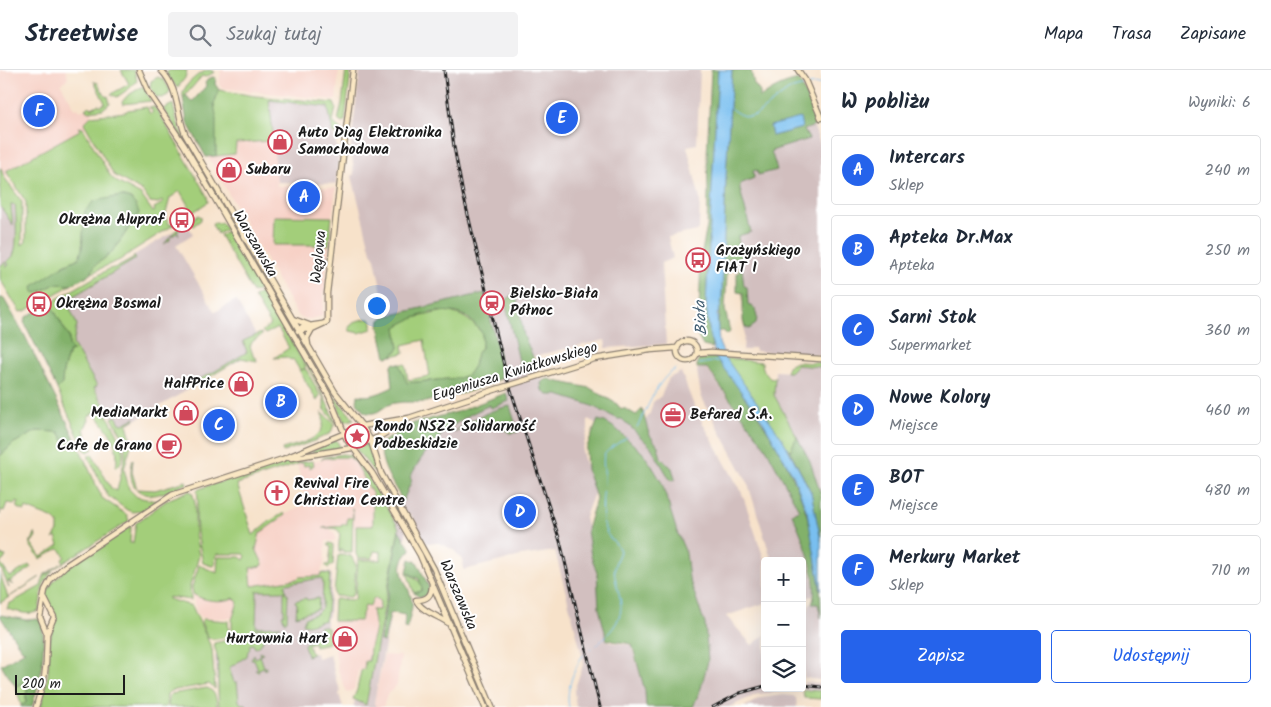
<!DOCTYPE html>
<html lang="pl">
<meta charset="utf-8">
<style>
body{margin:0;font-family:Kalam,sans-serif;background:#f2f2f3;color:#1f2937}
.controls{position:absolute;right:15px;bottom:15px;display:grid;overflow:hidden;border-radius:5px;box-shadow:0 5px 20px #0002}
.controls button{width:45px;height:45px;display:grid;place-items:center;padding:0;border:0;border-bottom:1px solid #e0e1e3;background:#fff;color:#1f2937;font:25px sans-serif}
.scale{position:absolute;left:15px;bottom:12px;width:110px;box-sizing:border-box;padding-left:5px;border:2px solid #1c1c1c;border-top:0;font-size:14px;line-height:18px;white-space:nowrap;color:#1c1c1c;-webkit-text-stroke:4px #fff;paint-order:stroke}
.you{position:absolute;left:376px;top:235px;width:18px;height:18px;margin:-12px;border:4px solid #fff;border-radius:50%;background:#1a73e8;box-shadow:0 0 0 8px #1a73e833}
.badge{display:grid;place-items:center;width:32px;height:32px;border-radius:50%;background:#2563eb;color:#fff;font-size:16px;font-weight:700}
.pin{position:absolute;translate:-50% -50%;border:2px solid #fff;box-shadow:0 1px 5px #0006}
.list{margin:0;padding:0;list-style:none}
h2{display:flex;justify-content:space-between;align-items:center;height:65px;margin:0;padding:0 20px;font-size:21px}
h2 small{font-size:16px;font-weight:400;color:#747a83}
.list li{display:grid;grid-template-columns:32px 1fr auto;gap:15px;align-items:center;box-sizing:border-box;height:70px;margin:0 10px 10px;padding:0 10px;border:1px solid #e0e1e3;border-radius:5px}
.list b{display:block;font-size:19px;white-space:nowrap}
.list p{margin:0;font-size:16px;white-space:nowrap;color:#747a83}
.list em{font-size:16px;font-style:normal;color:#747a83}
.actions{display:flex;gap:10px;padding:15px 20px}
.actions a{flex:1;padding:11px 0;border:1px solid #2563eb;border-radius:5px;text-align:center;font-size:18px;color:#2563eb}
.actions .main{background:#2563eb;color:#fff}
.icon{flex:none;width:28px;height:28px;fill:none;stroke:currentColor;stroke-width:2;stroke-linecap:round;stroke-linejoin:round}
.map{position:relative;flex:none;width:821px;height:637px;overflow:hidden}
header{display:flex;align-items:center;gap:30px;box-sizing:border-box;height:70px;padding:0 25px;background:#fff;border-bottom:1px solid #e0e1e3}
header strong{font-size:24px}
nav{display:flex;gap:28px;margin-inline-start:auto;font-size:18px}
.search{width:350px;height:45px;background:#f2f2f3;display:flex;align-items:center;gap:12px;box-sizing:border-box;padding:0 18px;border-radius:5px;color:#747a83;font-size:19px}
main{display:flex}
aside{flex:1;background:#fff}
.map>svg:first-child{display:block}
.built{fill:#f7d1c6}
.industrial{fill:#d2bfbf;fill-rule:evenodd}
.green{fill:#a3ce7a;stroke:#60754b}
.forest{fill:#82b16a;stroke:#4f6643;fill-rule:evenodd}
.water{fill:#79bff0;stroke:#4a6e86}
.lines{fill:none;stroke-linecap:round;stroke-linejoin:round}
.stream{stroke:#79bff0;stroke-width:1}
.secondary-casing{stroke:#8a7f73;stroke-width:7}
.secondary{stroke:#fae7c3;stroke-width:4.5}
.rail-casing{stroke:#1c1c1c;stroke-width:3}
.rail{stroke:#fff;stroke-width:1;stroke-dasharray:4;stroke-linecap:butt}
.secondary-bridge-casing{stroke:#8a7f73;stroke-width:7;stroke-linecap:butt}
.secondary-bridge{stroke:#fae7c3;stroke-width:4.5}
.labels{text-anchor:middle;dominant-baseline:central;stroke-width:4;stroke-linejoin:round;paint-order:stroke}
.poi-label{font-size:15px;font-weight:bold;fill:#1c1c1c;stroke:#fff;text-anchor:start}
.street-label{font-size:15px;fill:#1c1c1c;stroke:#fff}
.water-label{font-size:16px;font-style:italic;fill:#415d71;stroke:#fff}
</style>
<header>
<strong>Streetwise</strong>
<div class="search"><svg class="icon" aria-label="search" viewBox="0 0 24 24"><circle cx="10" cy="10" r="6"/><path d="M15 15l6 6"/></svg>Szukaj tutaj</div>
<nav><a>Mapa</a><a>Trasa</a><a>Zapisane</a></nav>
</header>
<main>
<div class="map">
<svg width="821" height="637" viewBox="0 0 821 637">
<rect width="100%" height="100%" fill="#fff"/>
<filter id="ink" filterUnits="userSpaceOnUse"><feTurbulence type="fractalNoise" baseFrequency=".02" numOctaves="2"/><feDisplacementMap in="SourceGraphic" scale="10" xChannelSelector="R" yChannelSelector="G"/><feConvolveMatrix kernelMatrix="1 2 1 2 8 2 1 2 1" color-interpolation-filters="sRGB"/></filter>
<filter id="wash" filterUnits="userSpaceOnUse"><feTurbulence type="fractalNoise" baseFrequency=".0096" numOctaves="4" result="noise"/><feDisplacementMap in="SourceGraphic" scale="20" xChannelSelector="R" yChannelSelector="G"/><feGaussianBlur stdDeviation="1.12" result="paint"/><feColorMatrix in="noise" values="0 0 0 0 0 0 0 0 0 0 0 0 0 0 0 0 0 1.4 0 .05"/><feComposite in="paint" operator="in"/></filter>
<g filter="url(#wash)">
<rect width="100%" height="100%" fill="#f7e2ca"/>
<path class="built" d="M0 0H66L68 8 61 14 75 39 78 38 80 41 85 39 91 41V46L86 51V57L6 101 8 106 4 107 0 101Z
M221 0H339L336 30 222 18 219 15Z
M274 71 277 116 336 118 332 147H274L273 174 329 175 322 246 310 249 301 248 296 243 208 87 235 84V73Z
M348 386 356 392 378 425H373V456L330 457V459L335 464 336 469 334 471H326L324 496 322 498 321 507 248 518 246 492 260 463 287 443 303 436 305 429 297 393 321 390 322 388Z
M193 524 239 527V534L234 548H203L197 543 194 533Z
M374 528 378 529 380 533 379 540 374 544 375 559 370 577 369 591H365L364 599 358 601 354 619 347 623 338 600 334 574 333 550 336 551H360L365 535Z
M384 585 401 586 397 615 387 625 383 637H376L374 633Z"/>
<path class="industrial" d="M360 0H700L697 74 687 76 700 129 699 159 697 161 668 167 673 188 661 193 666 274 606 278 605 270 530 287 545 315 642 357 650 343 653 332 661 326 669 308 681 302 696 341 742 423 765 492V533L726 546 752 575 765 565V618H797V621L758 624 729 637H693L705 605V554L689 508 686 483 677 462 662 413 634 379 621 367 588 349V359L582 382 594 423 585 447 596 501 602 550 608 572 631 575 650 637H576L574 621 584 592 555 481 521 486 464 500 463 491 454 480 439 473H426L410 443 374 633 376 637H353L370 581 382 521 383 498 402 426 417 392 450 354 507 325 501 309 499 284 484 223 384 247 379 224 382 223 375 189 371 182 352 106 354 104 351 74ZM511 339 510 363 494 353 460 360Z
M801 23 821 76V285L755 281 754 278H751L749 280H743L747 217 744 216 738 166 740 118 747 54Z
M269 30 328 37 333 64 339 83 336 114 277 112Z
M0 101 22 132 17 190 0 202Z
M187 154 193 164 176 175 215 242 236 230 257 267 245 273 247 280 246 289H241L127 355 118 357 69 275V267L50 233 133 188 135 187 134 185Z
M797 295 821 297V425L810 391 774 325 775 301 790 302Z
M706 298 766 378 800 440 792 444 802 464 807 482 815 521 813 526 802 528V491H772L747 411 701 326 697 301 698 299Z
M321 502H330L332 506 329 546 326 550V556L329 560 312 564 314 572 308 574 310 582H312L313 584 316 583 317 588 330 584 336 610 341 621 339 624 343 637H219L215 586 243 562 248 518 320 507Z
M810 533 818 534 821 548V610L804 608 803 582 804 555Z
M804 612 821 613V621L803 620Z
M784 625 793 626 796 628 797 637H744L761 628Z"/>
<path class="green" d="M121 0H134L137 11 130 18 117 27 111 24 129 14Z
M170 0H187L185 8 177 18 166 3Z
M209 0 215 2 205 7 202 6 183 28C180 17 199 2 209 0Z
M346 0H351L345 51 342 53 338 50 342 33Z
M158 7 164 10 170 20 168 25 162 28 156 27 150 17 151 11Z
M94 11 95 13 97 12 106 27 108 26 110 33 103 39 89 41 85 39 90 36 92 38 99 34 100 36 105 33Z
M143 16 151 31 123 34 122 32 127 26Z
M219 20 255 26 334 33 336 38C331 60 333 47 343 64H333L328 37 269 30 274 71 236 73 235 84 216 86 214 34Z
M173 34C178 65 198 90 214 118L212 119 181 66 163 39Z
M147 37 150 44 153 42 149 37H154L158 41 207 126 208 132 192 143H191L192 142 180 121 170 128 165 147 170 155 188 146 134 180 120 190 108 195 92 203C92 194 104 190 110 184 121 172 129 156 139 143L131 129C113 123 101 132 85 141L82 179 79 188 64 195 38 223 55 214 71 215 25 241 20 242 0 209V196L6 192V197L9 195 7 191C8 190 12 188 13 186 18 175 16 147 15 135H11L13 155 0 136V98H1L4 107 22 132V175L26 172V132L6 101 80 60 79 57 83 58 111 107 117 112 141 125 153 142 155 141 154 138 163 133 162 131 158 133 150 132 143 122 114 105 84 53 91 46 125 42 128 40Z
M221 134 293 256 261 205Z
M199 145 201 147V150L193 156 189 151 191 154 177 161 179 165 177 163 170 167V170L164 174 178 158Z
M274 146 332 147 329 175H273Z
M214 152 222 153 226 159 218 164 212 155Z
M227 161 261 219 253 223 220 165Z
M134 185 136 189 72 227 68 234 77 255 73 274 97 316 94 318 109 343 107 345C115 359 133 384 116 398 120 372 109 362 94 342L88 347 89 349 84 360 91 378 93 379 88 382 84 379 57 319 62 314 63 301 69 282V267L50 233 109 199 118 197 133 189Z
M254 205 265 220 314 305 337 355 324 338V329L313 306Z
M262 222 306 297 302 300 299 299 293 289 291 290 286 287 274 288 289 278 278 258 265 264 262 261 271 255 254 227Z
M445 241C464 245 469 249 482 263V276L477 283 474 296 468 305 458 308 406 313 399 294H405L408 310 430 306 424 270 403 275 404 283 392 286 399 278 396 257 409 249Z
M365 249H370L372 252V259L359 263 350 261 349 257 356 251Z
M261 263 262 265 253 271 250 276 254 288 256 287 257 291 241 288 196 315H192L195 311 212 303 247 282 243 271Z
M300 266 334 326 354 349 344 352 336 331Z
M725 288 762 292C762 299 766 305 771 309L775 307 774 325 797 367 790 381Z
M796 292 821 293V297L797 295 790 302H786L788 296Z
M306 299 320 325 317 331 299 300Z
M322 342 334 354 331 363 314 371 283 382 282 379C302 373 330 369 322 342Z
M116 346 120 353 123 354 135 348V349L127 354 132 372 124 399 129 419 137 427 156 431V433L144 441 132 442 127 440 108 426 89 388V385L92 384 111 418 117 421 125 387V375L123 367 112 348Z
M398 352 400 353 379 366 374 356Z
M351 367a6 6 0 1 1 12 0a6 6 0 1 1-12 0Z
M37 361 59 362 70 371 74 366 102 428 127 445 129 451 44 505 64 492 62 489 65 487 61 480 58 479 40 489 30 475V471H32L35 463 36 467 31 473 41 487 59 475 56 467 53 469 58 461V453L54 449 26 438 25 441 17 438 19 432 17 431 15 434 7 433 4 441 1 440 0 445V386L14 373Z
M336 370 341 378 312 383 313 381Z
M368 374 376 401 374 402 356 379Z
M342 384 350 385 368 406 399 458 366 635 353 629 357 620 361 601 364 599 365 591H369L370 577 375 559 372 540H379L380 533 378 529 374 528 372 530 370 536 365 535 360 551H336L333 550 334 530 336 529 355 530 358 490H381V482L374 481 372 488H358L356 484V456H373V425L356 393 349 387 324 388 321 390 324 387Z
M133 389 132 402 137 419 155 420 186 411 187 414C177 417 163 424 154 425 131 425 128 407 133 389Z
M313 391 314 395 310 398 309 395 304 396 303 393H301L237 414 253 465 270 451 284 443 285 445 260 463 256 479 263 494 262 496 250 498 252 516 297 509 299 507 320 506 321 503 330 504 327 542 325 550 308 555 303 554 305 548 317 543 322 538 323 512 321 508 287 514 285 515 286 523 288 524 287 550 285 552 282 545H284V521H257L256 557 281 556C274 561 264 559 255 559V565L265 566 261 574 255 578 253 574 249 575 250 579 248 581 247 586 229 598 234 612H237L239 631 241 634H246L247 637H219C217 619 219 603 217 585 216 580 214 578 214 573L228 570 232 567V550L238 532 234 528C222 533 203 531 193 524L192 517 199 495 217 503 218 487H240L244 490 246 486 244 484H218L216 485 215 495 212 496 203 493 197 463 196 443 198 431 197 420 207 416 245 405 246 406 285 393Z
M189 421 192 422 195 432V463L199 486 190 516 191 530 168 527V529L192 536 212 579 215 619 209 614 170 621 167 624 166 637H41L48 604 50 569 56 545C51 539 46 532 47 524 50 502 111 469 131 456L130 473H133L136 453 167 430Z
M352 438 353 439 352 482H343V480L341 479V482H339C337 465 348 457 323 458L342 456V454H347V448H353Z
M329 473 333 474 334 477 333 495 328 498 326 496V495H329L331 477 328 475Z
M0 485 6 486 4 490 0 493 10 507 29 495 31 498 11 511 8 510 13 515 8 512 7 513 9 518 0 496Z
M340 485 351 486 356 495 354 522 352 526 350 527 335 526 334 523 338 486Z
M53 501C40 515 42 524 39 541 29 546 18 542 7 539L9 534 41 516 44 506Z
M407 502 421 513 422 518 421 521 414 523Z
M0 503 8 528 40 507 0 533Z
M306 528 307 530 319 528 318 539 296 546 297 533 295 532V531Z
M203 549 228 551 229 565C224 569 214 570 208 568L201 552Z
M321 556 328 558 329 573 315 576 314 572 308 574 310 582H312L313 584 307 586 304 575 305 573 310 571 304 562 314 558 315 563 320 561 319 557Z
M259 582 263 584 260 585 264 597H267L265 600 264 597 259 599 258 602 255 600 258 599 254 589 251 590 254 584 255 588 260 586Z
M28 610 29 612 26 625V634L21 635 16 617Z
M207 618C215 621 217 629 217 637H168L169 627 171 624Z
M803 620 821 621V629L804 628Z"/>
<path class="forest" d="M711 0H718L706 235 712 278 703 276 698 267 701 187 707 156 708 122 707 86Z
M732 0H751L754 14 760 22V28C773 18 784 13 799 10L819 54 804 60 809 69 771 81 777 100 758 105 757 100 753 101 754 108 740 114V119L751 162 738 166 744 216 747 217 748 234 755 239 757 247 756 254 749 259 745 257 743 251V223L737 222V203H739V189L728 188 725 239 730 262 727 265 724 261H718C717 247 721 235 722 222L726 106ZM799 49 802 58 772 66 770 56Z
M213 7 216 8 215 14 219 20 214 34 216 45V86L206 87 187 52 183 28 186 25 190 30 193 31 206 16 205 13 209 8Z
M122 126C132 129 136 133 139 143 129 156 121 172 110 184 104 190 92 194 92 203L71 215 55 214 38 223 33 222 32 217 64 195 79 188 82 179 85 141 94 131Z
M484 223 499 284 501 309C489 312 479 319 468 322 458 325 448 326 437 328 434 329 430 331 426 332 416 333 405 331 395 333 381 335 380 347 364 342L357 332 358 325C371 328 382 322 393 317L391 296 394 293 399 294 407 313 458 308 468 305 474 296 477 283 482 276V263C478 258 473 252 468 248 447 234 416 245 396 257L399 278 392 286 386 287 379 256 380 250 384 247Z
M512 224 517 229 524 266 534 289 533 298 528 302 523 300 519 291 505 232Z
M0 227 4 229 24 264 74 366 70 371H64L59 362 37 361 14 373 0 386Z
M50 233 69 267V275L73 281 69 282 63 301 62 314 57 319 24 252 26 247Z
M706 286 714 287C727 298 736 315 746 329 797 399 821 461 821 548L818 534H812C821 512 802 464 792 444L799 440 766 378 707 298H697C697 291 698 287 706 286Z
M549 309 555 311 590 318 617 334 620 338 626 339 636 345 642 339 649 364 658 376 661 388 672 398 675 409 671 411 669 408 651 377 622 349H618L590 335 558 325H548L542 320 541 313 544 310Z
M506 323 509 331 491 338 490 335C454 350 427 373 410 408L412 410 403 431C393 414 379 394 381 373L414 353 457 342Z
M510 336 518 362 510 363 494 353 471 356 454 362C471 350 489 340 510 336Z
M598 350 605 352 615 358 642 382 652 396 662 413 677 462 686 483 689 508 705 554 708 591 701 618 693 637H646L645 621 632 574 607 570 599 538 597 503 591 486 587 460 596 428 587 400 586 379Z
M797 367 810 391 821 425V471L811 422 790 381Z
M399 460 411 480C390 499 410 513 412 532 413 540 408 551 407 559L404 558 405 545 393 543 390 544 384 572 380 571Z
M410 489 417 492 429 517 428 524C423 528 419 528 414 523L421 521 422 518 419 509 407 502Z
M1 545 26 550 38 549 42 551C46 582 41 608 32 637H21V635L26 633V625L29 612 28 610 16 617 1 595 25 581 22 580 0 546Z"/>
<path class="water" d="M718 0H732L726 106 722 222 721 236 717 245 719 273 725 287 782 368 811 422 821 471V520L807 442 793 405 762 350 716 288 710 266 706 235Z
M800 48 802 58 772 66 770 56Z"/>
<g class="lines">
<path class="stream" d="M809 15 821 14
M729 37C737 44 746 49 756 45L789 20 805 16
M699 294 718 291
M637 357C648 339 657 308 676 299
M597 575C606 566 615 558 619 547 626 530 612 513 615 496 615 491 619 486 620 481 617 472 608 469 605 459 600 442 604 423 604 405 605 400 602 392 604 386 605 380 622 371 627 367
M590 580 591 579
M569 637C565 621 574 599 583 585"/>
</g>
</g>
<g filter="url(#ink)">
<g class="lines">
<g class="secondary-casing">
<path id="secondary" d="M139 0 149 23 184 75 329 326 347 370 372 403 420 485 485 637
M161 0C179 19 176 41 185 64L335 322 362 356 371 371 381 403 434 499 492 637
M798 0 805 10 821 48
M293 249 309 255
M299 260 312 259 327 252V223L353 0
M298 261 302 257 322 254
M677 281a10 10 0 1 1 20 0a10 10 0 1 1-20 0Z
M308 275 307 268 312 259
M650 280 676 278
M698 283 711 282 821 289
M291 388 352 378 379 367 408 349
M432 514C432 526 427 530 416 530 422 542 439 546 450 554
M45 529 54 547 47 564
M36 637 44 609 46 593 47 564 40 547 45 520 51 509 65 496 172 425 283 389 362 356 409 348 497 319"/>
</g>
<use href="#secondary" class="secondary"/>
<g class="rail-casing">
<path id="rail" d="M444 0 454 77 463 124 507 308 560 471 600 637
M802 615 821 617
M713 637 740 623 765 616"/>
</g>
<use href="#rail" class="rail"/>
<g class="secondary-bridge-casing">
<path id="secondary-bridge" d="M497 319 594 289 650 280"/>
</g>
<use href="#secondary-bridge" class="secondary-bridge"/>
</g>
</g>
<defs>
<g id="shop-ring" transform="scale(1.25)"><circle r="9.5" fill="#fff" stroke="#d1495b" stroke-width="1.5"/><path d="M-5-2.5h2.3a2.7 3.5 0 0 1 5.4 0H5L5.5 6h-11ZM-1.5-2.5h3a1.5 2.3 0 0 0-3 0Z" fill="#d1495b"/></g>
<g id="bus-ring" transform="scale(1.25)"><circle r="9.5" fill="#fff" stroke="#d1495b" stroke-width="1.5"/><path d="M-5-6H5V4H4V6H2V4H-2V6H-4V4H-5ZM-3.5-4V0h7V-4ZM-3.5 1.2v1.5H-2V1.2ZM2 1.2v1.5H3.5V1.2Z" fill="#d1495b"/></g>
<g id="station-ring" transform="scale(1.25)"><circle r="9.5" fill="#fff" stroke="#d1495b" stroke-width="1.5"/><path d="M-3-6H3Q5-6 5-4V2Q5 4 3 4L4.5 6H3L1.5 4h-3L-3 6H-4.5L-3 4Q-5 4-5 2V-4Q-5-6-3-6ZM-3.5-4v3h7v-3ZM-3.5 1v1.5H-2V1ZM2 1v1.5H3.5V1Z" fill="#d1495b"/></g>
<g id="office-ring" transform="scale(1.25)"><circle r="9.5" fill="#fff" stroke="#d1495b" stroke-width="1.5"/><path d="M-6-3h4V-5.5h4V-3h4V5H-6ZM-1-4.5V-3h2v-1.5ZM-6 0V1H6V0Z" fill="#d1495b"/></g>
<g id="sight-ring" transform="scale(1.25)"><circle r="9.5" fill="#fff" stroke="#d1495b" stroke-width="1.5"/><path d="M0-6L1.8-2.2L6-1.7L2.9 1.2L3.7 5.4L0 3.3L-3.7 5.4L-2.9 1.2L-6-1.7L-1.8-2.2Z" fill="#d1495b"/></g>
<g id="cafe-ring" transform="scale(1.25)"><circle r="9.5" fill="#fff" stroke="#d1495b" stroke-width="1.5"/><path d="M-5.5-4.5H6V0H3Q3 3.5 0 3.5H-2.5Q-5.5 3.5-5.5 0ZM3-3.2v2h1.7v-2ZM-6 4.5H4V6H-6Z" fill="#d1495b"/></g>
<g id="church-ring" transform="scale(1.25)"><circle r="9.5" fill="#fff" stroke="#d1495b" stroke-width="1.5"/><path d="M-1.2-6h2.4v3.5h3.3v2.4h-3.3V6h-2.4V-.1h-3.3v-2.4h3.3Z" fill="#d1495b"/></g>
</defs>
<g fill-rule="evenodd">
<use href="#shop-ring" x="280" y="72"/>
<use href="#shop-ring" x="229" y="100"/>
<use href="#bus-ring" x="182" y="150"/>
<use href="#bus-ring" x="698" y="190"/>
<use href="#station-ring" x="492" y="233"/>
<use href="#bus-ring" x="39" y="234"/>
<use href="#shop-ring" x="241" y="314"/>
<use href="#shop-ring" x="186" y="343"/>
<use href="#office-ring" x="673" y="345"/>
<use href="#sight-ring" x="357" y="366"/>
<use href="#cafe-ring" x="169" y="376"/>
<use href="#church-ring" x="277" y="423"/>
<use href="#shop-ring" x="345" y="569"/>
</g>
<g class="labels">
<g class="poi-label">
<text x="298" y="63">Auto Diag Elektronika<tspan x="298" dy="17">Samochodowa</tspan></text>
<text x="246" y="100">Subaru</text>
<text x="164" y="150" text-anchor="end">Okrężna Aluprof</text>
<text x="716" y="181">Grażyńskiego<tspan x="716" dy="17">FIAT I</tspan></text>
<text x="510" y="224">Bielsko-Biała<tspan x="510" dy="17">Północ</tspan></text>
<text x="56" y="234">Okrężna Bosmal</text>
<text x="224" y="314" text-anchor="end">HalfPrice</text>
<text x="168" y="343" text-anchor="end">MediaMarkt</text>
<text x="690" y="345">Befared S.A.</text>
<text x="374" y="357">Rondo NSZZ Solidarność<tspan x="374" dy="17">Podbeskidzie</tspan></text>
<text x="152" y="376" text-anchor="end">Cafe de Grano</text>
<text x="294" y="414">Revival Fire<tspan x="294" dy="17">Christian Centre</tspan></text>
<text x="328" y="569" text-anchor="end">Hurtownia Hart</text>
</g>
<g class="street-label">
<text transform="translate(255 174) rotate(60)">Warszawska</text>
<text transform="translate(319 187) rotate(-84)">Węglowa</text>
<text transform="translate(515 302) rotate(-17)">Eugeniusza Kwiatkowskiego</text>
<text transform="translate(458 525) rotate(67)">Warszawska</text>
</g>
<g class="water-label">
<text transform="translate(701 248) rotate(-93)">Biała</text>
</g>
</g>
</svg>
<div class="controls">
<button>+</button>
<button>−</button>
<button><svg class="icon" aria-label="layers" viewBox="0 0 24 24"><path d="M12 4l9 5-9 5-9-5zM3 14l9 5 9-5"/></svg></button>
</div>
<div class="scale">200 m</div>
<div class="you"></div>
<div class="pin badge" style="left:304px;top:127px">A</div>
<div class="pin badge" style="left:281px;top:332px">B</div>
<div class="pin badge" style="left:219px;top:355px">C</div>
<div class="pin badge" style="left:520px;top:442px">D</div>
<div class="pin badge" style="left:562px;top:48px">E</div>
<div class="pin badge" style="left:39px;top:41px">F</div>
</div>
<aside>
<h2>W pobliżu<small>Wyniki: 6</small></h2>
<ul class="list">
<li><span class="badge">A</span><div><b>Intercars</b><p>Sklep</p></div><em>240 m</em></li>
<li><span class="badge">B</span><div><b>Apteka Dr.Max</b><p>Apteka</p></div><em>250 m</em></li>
<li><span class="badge">C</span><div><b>Sarni Stok</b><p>Supermarket</p></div><em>360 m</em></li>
<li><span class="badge">D</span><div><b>Nowe Kolory</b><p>Miejsce</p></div><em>460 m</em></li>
<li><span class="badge">E</span><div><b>BOT</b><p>Miejsce</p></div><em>480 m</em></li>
<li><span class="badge">F</span><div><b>Merkury Market</b><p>Sklep</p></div><em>710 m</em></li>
</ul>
<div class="actions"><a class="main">Zapisz</a><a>Udostępnij</a></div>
</aside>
</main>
